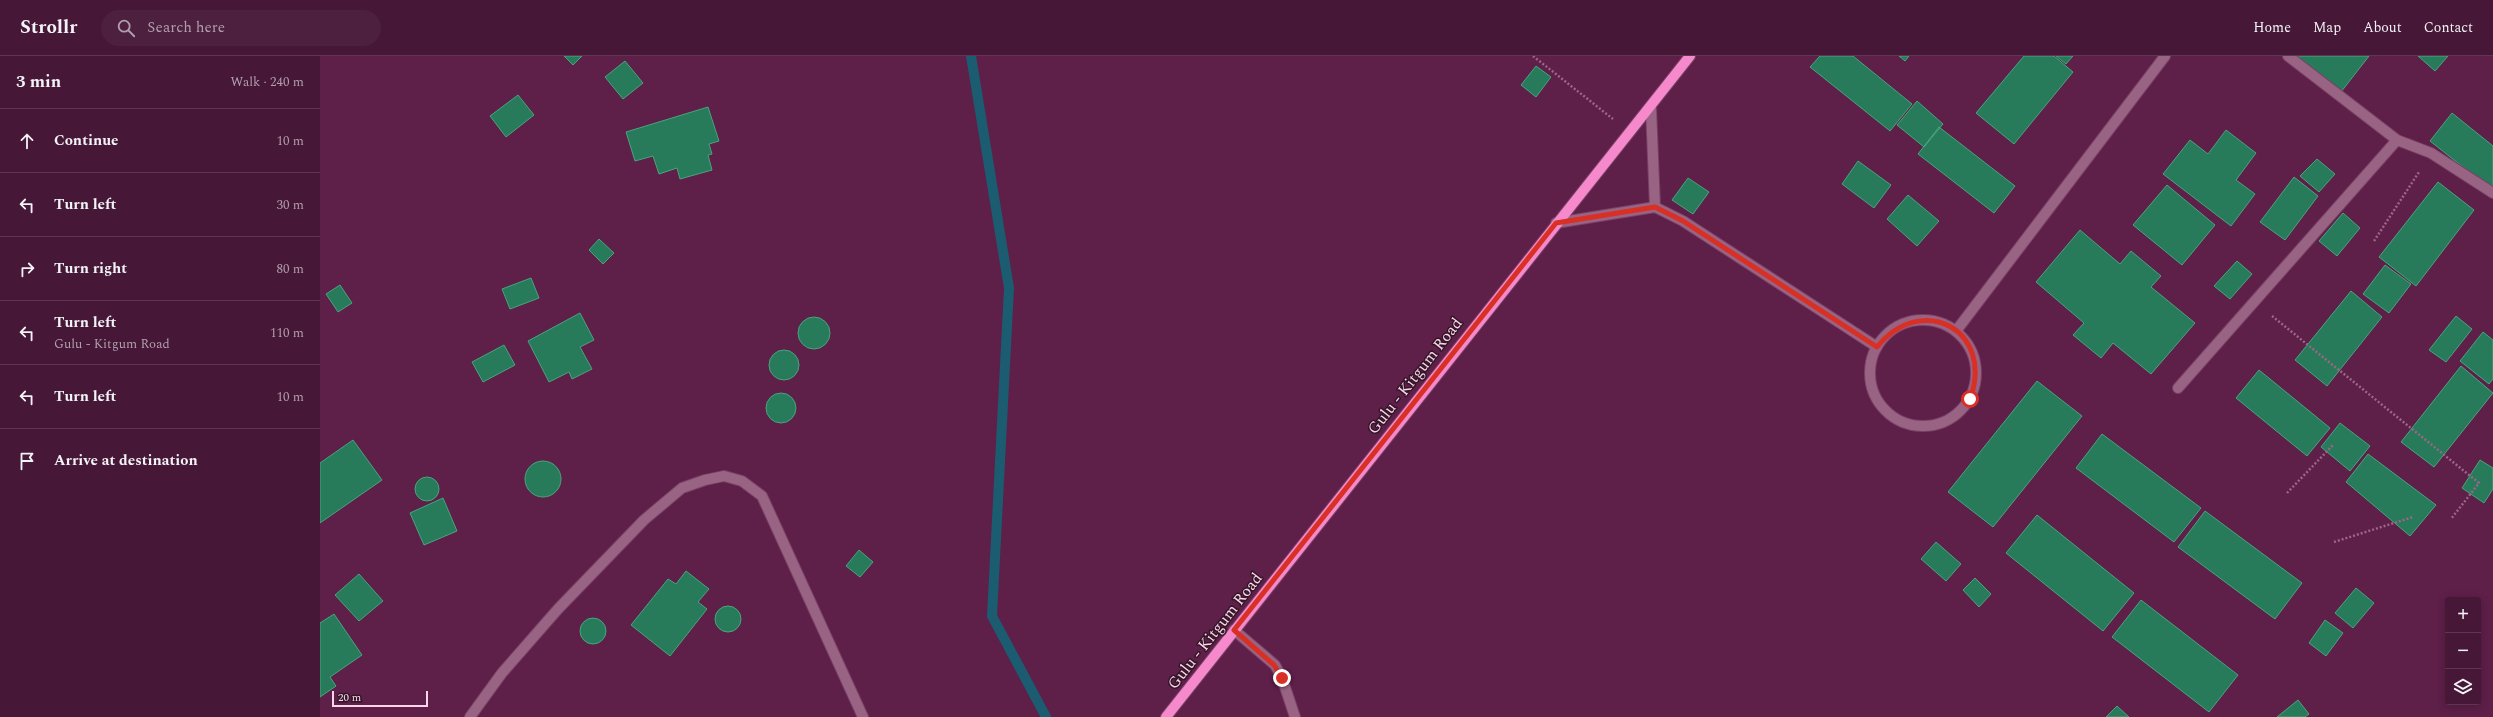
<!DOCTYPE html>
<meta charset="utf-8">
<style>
body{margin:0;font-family:Spectral,serif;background:#4d203f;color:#f1f3f6}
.controls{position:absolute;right:12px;bottom:12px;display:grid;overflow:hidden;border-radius:4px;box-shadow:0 2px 10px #0003}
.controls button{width:36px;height:36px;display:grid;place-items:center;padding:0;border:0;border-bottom:1px solid #5e3652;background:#461737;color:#f1f3f6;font:20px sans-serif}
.scale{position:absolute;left:12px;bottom:10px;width:96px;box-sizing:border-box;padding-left:4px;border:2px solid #fdd5eb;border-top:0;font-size:11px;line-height:14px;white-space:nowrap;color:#fdd5eb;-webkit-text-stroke:3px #331728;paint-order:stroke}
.stop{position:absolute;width:12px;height:12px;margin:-9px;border:3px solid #d93025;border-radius:50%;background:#fff}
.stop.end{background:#d93025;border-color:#fff;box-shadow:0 1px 4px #0008}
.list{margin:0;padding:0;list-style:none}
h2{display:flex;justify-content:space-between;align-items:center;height:52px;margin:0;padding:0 16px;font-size:17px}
h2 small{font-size:13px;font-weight:400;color:#b09fad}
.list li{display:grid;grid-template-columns:26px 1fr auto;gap:12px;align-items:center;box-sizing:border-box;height:64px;padding:0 16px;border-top:1px solid #5e3652}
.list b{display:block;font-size:15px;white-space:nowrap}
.list p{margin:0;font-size:13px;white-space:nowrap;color:#b09fad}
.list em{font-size:13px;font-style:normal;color:#b09fad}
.icon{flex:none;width:22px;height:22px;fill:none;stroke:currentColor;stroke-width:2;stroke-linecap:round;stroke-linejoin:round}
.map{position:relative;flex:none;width:2173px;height:661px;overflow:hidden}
header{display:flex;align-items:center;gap:24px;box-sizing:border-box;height:56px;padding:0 20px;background:#461737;border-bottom:1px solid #5e3652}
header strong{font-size:19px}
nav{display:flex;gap:22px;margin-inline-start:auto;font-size:14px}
.search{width:280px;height:36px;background:#4d203f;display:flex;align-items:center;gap:10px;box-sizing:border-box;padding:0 14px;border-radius:22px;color:#b09fad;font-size:15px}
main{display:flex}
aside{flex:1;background:#461737}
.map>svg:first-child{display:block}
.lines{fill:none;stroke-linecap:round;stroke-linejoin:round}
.stream{stroke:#1b5c71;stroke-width:10}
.building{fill:#277b5a;stroke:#49a47e}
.minor-casing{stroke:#7b4066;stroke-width:12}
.major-casing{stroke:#7b4066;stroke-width:12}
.path{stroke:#9c6688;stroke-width:2.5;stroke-dasharray:2 2;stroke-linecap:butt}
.minor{stroke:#996484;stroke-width:10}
.major{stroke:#f589cc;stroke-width:10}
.route{stroke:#d93025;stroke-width:5}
.labels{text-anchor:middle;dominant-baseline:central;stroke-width:3;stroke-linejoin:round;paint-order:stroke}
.street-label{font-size:16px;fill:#fdd5eb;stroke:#331728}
</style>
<header>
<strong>Strollr</strong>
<div class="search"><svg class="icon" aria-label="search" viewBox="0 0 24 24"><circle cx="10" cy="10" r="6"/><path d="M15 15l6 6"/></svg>Search here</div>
<nav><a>Home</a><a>Map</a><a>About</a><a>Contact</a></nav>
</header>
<main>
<aside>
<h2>3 min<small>Walk · 240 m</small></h2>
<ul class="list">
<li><svg class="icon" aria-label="ahead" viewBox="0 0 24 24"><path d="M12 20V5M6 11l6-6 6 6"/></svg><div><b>Continue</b></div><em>10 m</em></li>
<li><svg class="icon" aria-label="left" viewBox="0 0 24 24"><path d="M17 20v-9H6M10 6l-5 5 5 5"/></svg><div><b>Turn left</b></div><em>30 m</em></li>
<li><svg class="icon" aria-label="right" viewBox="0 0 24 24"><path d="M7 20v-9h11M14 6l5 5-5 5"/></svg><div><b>Turn right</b></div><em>80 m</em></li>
<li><svg class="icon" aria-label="left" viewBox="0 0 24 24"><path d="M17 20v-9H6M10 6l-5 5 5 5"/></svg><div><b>Turn left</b><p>Gulu - Kitgum Road</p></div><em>110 m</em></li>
<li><svg class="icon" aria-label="left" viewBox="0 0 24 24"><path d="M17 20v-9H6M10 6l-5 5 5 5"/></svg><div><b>Turn left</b></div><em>10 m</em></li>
<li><svg class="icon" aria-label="arrive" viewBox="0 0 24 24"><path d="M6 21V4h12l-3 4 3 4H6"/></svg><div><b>Arrive at destination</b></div></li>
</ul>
</aside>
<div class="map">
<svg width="2173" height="661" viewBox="0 0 2173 661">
<rect width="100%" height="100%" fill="#5e1f49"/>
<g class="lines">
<path class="stream" d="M651 0 689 232 672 560 726 661"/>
</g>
<path class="building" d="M244 0H262L253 9Z
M1500 0H1533L1592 48 1570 75 1490 11Z
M1579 0H1589L1585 5Z
M1704 0H1734L1753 16 1694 88 1656 57Z
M1736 0H1753L1746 8Z
M1977 0H2049L2021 36Z
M2098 0H2128L2115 15Z
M305 5 323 27 303 43 285 21Z
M1216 10 1231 21 1216 41 1201 29Z
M198 39 214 59 186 81 170 60Z
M1597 45 1623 68 1604 91 1577 69Z
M388 51 399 85 389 88 392 98 388 99 392 114 360 123 357 112 339 118 333 100 315 105 306 76Z
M2132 57 2173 90V135L2110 85Z
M1619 71 1695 130 1674 157 1598 98Z
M1906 74 1936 97 1916 124 1935 138 1911 170 1843 118 1870 84 1888 98Z
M1997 103 2015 118 1999 136 1980 120Z
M1538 105 1571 129 1554 152 1522 128Z
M1974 121 1998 140 1965 184 1940 166Z
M1368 122 1389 136 1373 158 1352 144Z
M2118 126 2154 154 2096 230 2059 201Z
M1847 129 1895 169 1862 209 1813 169Z
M1588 139 1619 165 1597 190 1567 163Z
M2023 157 2040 172 2017 200 1999 185Z
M1760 174 1800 208 1811 195 1841 220 1831 231 1875 267 1831 318 1793 287 1781 302 1753 279 1764 267 1716 226Z
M279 183 294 197 283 208 269 194Z
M1917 205 1932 218 1910 243 1894 230Z
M2065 209 2091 228 2069 257 2043 238Z
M211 222 219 242 190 253 182 233Z
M20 229 32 247 18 256 6 238Z
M2031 235 2062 261 2007 330 1975 304Z
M260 257 274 284 260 291 272 313 252 323 249 316 229 326 208 285Z
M2136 260 2152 273 2126 306 2109 294Z
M478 277a16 16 0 1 1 32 0a16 16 0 1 1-32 0Z
M2163 276 2173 284V323L2169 328 2140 305Z
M184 289 195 309 163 326 152 306Z
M449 309a15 15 0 1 1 30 0a15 15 0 1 1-30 0Z
M2141 310 2173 337 2114 411 2081 386Z
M1939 314 2010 372 1987 400 1916 342Z
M1717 325 1762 360 1673 471 1628 436Z
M446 352a15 15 0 1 1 30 0a15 15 0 1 1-30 0Z
M2020 367 2050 390 2030 415 2001 391Z
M1782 378 1881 452 1854 486 1756 412Z
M33 384 62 424 0 467V407Z
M2048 398 2116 449 2090 480 2026 426Z
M2160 404 2173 412V433L2164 447 2142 432Z
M205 423a18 18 0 1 1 36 0a18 18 0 1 1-36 0Z
M95 433a12 12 0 1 1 24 0a12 12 0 1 1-24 0Z
M123 442 137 475 104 489 90 457Z
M1885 455 1982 527 1955 563 1858 491Z
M1717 459 1814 537 1783 575 1686 497Z
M1616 486 1641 508 1626 525 1601 503Z
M539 494 553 506 540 521 526 510Z
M366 515 389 533 378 546 387 553 350 600 311 569 348 523 356 528Z
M39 518 63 545 39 565 15 539Z
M1655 522 1671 538 1659 551 1643 534Z
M2036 532 2054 547 2033 572 2015 557Z
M1821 544 1918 619 1889 656 1792 581Z
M395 563a13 13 0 1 1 26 0a13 13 0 1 1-26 0Z
M14 558 42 599 10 621 16 630 0 641V567Z
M260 575a13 13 0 1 1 26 0a13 13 0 1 1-26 0Z
M2005 564 2023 577 2006 600 1989 587Z
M1978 644 1989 658 1985 661H1957Z
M1797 650 1809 661H1786Z"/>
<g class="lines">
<g class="minor-casing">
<path id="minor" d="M1968 0 2077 84 2111 97 2173 137
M1331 52 1335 151
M1236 167 1335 151 1363 165 1557 291
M1550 317a53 53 0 1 1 106 0a53 53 0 1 1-106 0Z
M1636 275 1845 0
M1858 332 2077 84
M914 574 955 609 962 622 975 661
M150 661 182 617 238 553 324 464 362 432 385 424 404 420 422 425 442 440 543 661"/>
</g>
<g class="major-casing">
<path id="major" d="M846 661 1370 0"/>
</g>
<path class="path" d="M1213 0 1293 63
M2054 185 2099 116
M1952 260 2159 427 2131 463
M1967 437 2013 389
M2014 486 2093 461"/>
<use href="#minor" class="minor"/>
<use href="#major" class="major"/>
</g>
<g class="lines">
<path class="route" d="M962 622 954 609 914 574 1236 167 1335 151 1363 165 1557 291C1603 235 1675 275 1650 343"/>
</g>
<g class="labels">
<g class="street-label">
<text transform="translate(1095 320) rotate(-52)">Gulu - Kitgum Road</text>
<text transform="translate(895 575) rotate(-52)">Gulu - Kitgum Road</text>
</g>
</g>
</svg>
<div class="controls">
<button>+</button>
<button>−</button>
<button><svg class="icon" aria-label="layers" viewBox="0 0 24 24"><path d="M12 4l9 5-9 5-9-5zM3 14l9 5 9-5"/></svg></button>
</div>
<div class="scale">20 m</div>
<div class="stop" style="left:1650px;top:343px"></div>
<div class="stop end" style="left:962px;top:622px"></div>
</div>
</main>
